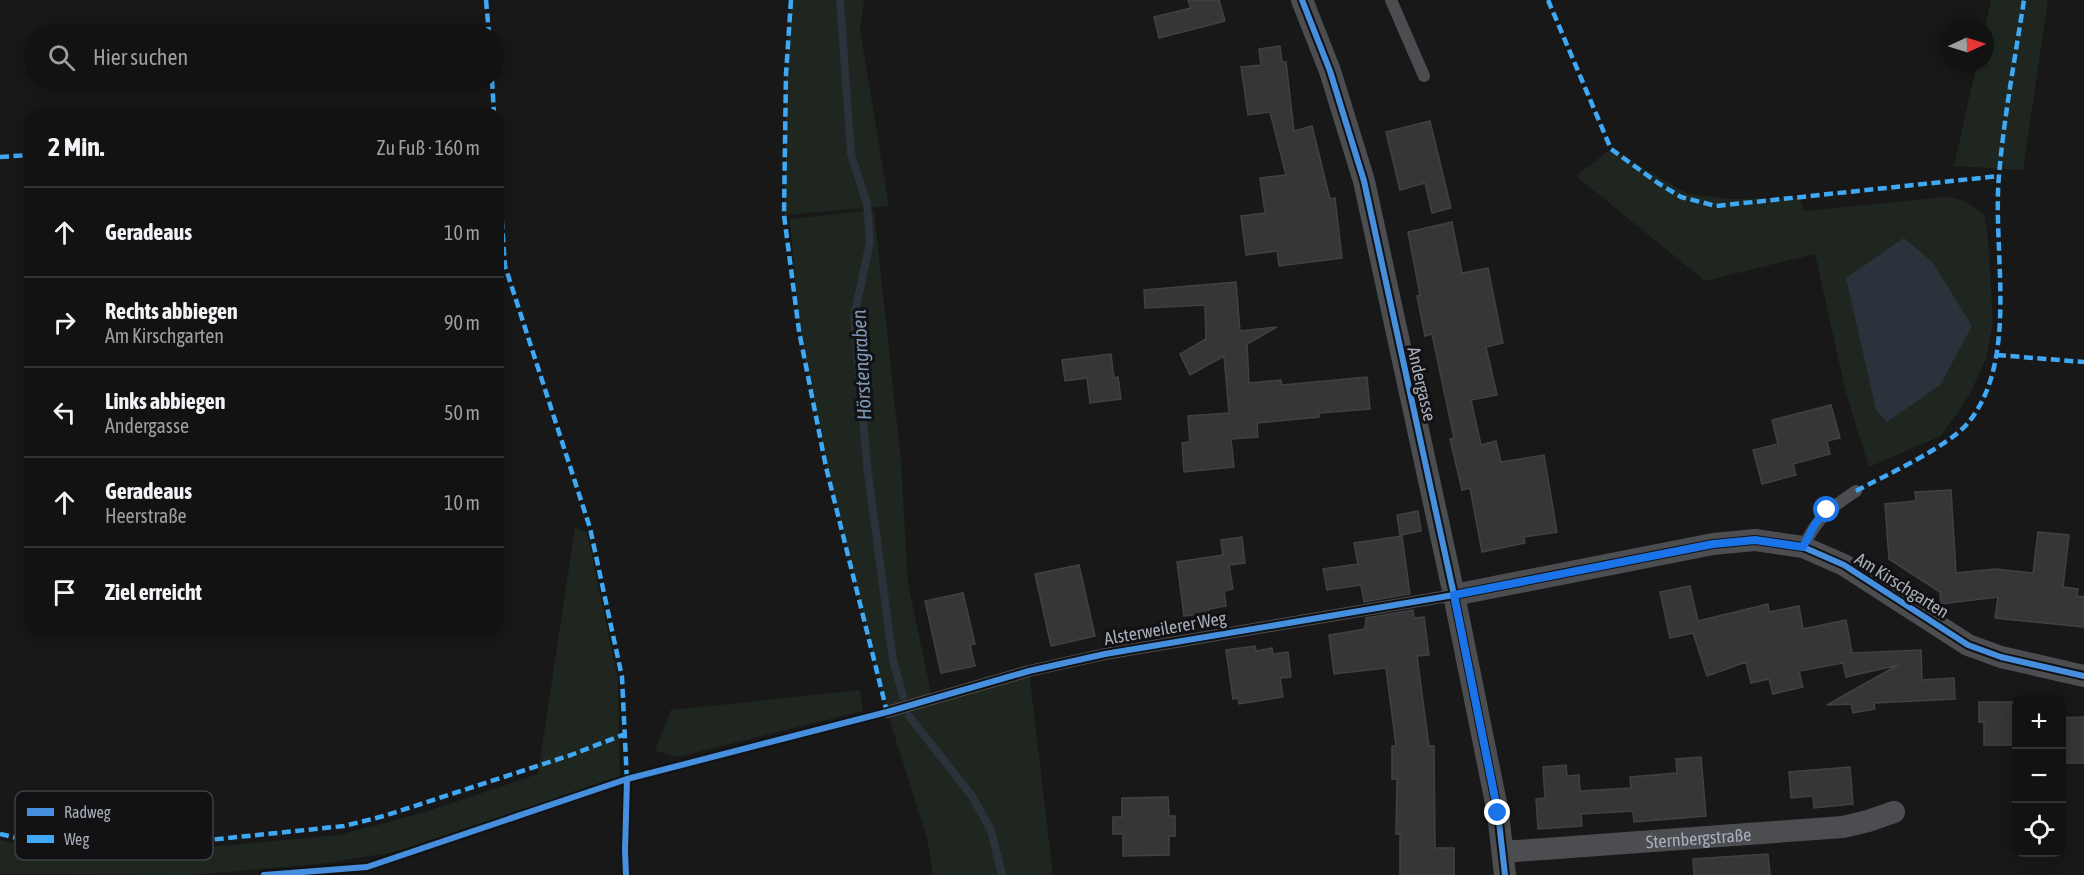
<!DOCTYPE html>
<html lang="de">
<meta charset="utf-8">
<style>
body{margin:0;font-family:"Asap Condensed",sans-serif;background:#1f2020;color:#f1f3f6}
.controls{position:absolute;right:18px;bottom:18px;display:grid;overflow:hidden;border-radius:12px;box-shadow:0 3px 15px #0003}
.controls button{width:54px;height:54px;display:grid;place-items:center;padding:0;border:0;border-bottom:2px solid #313232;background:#121212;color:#f1f3f6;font:30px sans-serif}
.compass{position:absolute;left:1940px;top:18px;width:54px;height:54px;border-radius:50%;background:#121212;box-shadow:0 3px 15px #0003;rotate:86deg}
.stop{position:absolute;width:18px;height:18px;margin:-14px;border:4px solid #1a73e8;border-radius:50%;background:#fff}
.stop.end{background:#1a73e8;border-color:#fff;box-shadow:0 2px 6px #0008}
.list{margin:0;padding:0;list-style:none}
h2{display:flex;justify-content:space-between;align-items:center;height:78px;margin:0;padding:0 24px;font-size:26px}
h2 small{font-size:20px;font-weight:400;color:#9c9e9f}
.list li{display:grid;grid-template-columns:39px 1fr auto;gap:18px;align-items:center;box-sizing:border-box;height:90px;padding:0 24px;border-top:2px solid #313232}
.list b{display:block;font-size:22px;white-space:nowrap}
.list p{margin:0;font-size:20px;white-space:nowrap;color:#9c9e9f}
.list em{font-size:20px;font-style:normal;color:#9c9e9f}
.icon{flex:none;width:33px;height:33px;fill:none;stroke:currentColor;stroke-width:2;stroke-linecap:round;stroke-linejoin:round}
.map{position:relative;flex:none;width:2084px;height:875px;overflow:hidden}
.search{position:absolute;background:#121212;box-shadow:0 3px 15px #0003;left:24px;top:24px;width:480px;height:66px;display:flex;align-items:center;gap:15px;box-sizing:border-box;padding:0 21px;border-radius:33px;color:#9c9e9f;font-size:22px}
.panel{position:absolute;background:#121212;box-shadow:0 3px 15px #0003;left:24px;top:108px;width:480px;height:528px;border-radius:18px}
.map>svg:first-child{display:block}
.green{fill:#1e261f}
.water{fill:#2a323b}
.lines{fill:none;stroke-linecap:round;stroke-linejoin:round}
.stream{stroke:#2a323b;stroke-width:8}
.building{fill:#363637;stroke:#404144;stroke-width:1.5}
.lane{stroke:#4c4d51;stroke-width:12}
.street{stroke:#4c4d51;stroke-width:22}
.quiet{stroke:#3fa9f5;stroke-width:4.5;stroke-dasharray:9 4.5;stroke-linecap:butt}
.cycleway-casing{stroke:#121214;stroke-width:10}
.cycleway{stroke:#468fdf;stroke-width:6}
.route{stroke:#1a73e8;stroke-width:8}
.labels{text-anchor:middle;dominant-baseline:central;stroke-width:6;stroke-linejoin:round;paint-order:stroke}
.street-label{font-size:18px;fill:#a8adba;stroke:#121214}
.water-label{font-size:20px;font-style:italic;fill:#7e99b6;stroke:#121214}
.key{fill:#121214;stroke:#3f4046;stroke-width:1.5}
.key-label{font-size:16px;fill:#a8adba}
</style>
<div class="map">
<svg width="2084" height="875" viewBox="0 0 2084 875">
<rect width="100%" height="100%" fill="#181818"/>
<path class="green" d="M791 0H864L860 30 889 206 784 215 786 74Z
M1991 0H2048L2023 170 1954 166 1977 63H1985V27Z
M1611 149 1688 194 1730 199 1800 198 1804 211 1947 197 1965 201 1984 214 1988 238 1993 322 1986 358 1970 394 1941 436 1869 467 1845 389 1815 254 1705 281 1576 176Z
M874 210 901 462 908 583 932 698 1029 671 1053 875H933L927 838 887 712 826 467 799 331 790 219Z
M575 527 587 533 618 679 620 785 460 836 389 853 320 864 190 875 0 874V840L36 848 134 854 339 835 422 813 538 774Z
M860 690 863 711 678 757 655 751 671 710Z"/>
<path class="water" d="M1904 238 1933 263 1972 326 1940 385 1887 422 1876 410 1846 278Z"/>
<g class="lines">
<path class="stream" d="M840 0 851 154 867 204 870 242 854 317 867 465 893 661 903 696
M909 716 972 796 991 830 1002 875"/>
</g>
<path class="building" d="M1188 0H1219L1225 21 1159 38 1154 17 1191 8Z
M1280 46 1282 62H1286L1294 131 1312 126 1330 199 1335 198 1342 258 1279 266 1277 251 1246 255 1241 216 1265 213 1260 178 1286 175 1270 112 1248 115 1241 67 1261 65 1259 49Z
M1430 121 1451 208 1432 213 1425 183 1400 190 1386 132Z
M1452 222 1462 273 1488 268 1503 343 1486 347 1497 395 1471 400 1481 445 1496 441 1501 462 1544 455 1557 532 1524 537 1525 543 1482 552 1470 488 1462 490 1450 439 1454 438 1432 334 1425 336 1417 296 1420 295 1408 232Z
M1236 282 1240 331 1277 327 1247 344 1249 383 1281 380 1282 385 1367 377 1370 409 1319 413V417L1257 423 1258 437 1231 439 1234 467 1184 472 1182 443 1190 442 1188 416 1229 413 1224 356 1190 375 1180 354 1206 339 1205 305 1145 308 1144 290Z
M1111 354 1114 378 1118 377 1121 399 1090 403 1087 378 1065 381 1062 360Z
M1831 405 1840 438 1827 441 1830 454 1793 464 1796 475 1762 484 1753 450 1778 444 1772 420Z
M1951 490 1956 573 1995 569 2033 573 2038 532 2069 535 2063 587 2078 589 2077 596 2084 597V627L1995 618 1998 597 1941 604 1940 592 1889 559 1885 504 1916 501 1915 492Z
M1418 511 1421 531 1400 535 1397 515Z
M1402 536 1410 594 1364 602 1361 585 1327 590 1323 569 1358 564 1354 543Z
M1242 537 1245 563 1229 565 1233 589 1224 591 1226 606 1209 609V613L1184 616 1177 562 1223 555 1221 540Z
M1079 565 1095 636 1051 646 1035 574Z
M1690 586 1698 621 1768 604 1769 612 1799 606 1803 629 1846 620 1852 653 1921 650 1922 680 1954 678 1955 699 1874 703 1875 709 1853 713 1851 704 1827 705 1898 665 1846 677 1843 663 1799 671 1803 687 1773 694 1769 679 1751 683 1746 662 1707 676 1693 633 1670 638 1660 592Z
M963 593 975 644 970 645 975 666 941 673 925 601Z
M1413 610 1414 618 1424 617 1429 655 1417 656 1429 746H1434L1435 848H1454V875H1400V834H1396L1397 779H1392V746H1396L1386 668 1334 674 1329 635 1365 629 1366 618Z
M1255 646 1256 651 1272 648 1273 654 1288 652 1291 677 1280 678 1283 697 1239 704 1238 698 1233 699 1226 650Z
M1979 702H2016V745H1984V722H1979Z
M2084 717V763H2061V718Z
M1701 757 1706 816 1634 822 1633 811 1581 814 1582 826 1538 829 1536 799 1545 798 1543 767 1566 765 1567 776 1579 775 1580 791 1631 788 1630 777 1677 773 1676 759Z
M1850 767 1853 804 1814 808 1813 796 1791 798 1789 772Z
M1168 797 1169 816H1175V836H1169V855L1123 856V834H1113V817H1122V798Z
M1768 854 1770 875H1694L1693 859Z"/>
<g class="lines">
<path class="lane" d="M1391 0 1424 76
M1803 547C1820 515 1826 511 1856 491
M887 712 1029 671 1105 654 1454 595"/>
<g class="street">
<path d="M1302 0 1330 71 1364 181 1454 595 1498 813 1505 875"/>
<path d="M1454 595 1713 544 1755 540 1803 547 1844 565 1968 645 2001 657 2084 676"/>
<path id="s1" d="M1503 852 1843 827 1868 821 1894 812"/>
</g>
<path class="quiet" d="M486 0 489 34
M791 0 786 74 784 215 799 331 826 467 887 712 883 713
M1548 0 1611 149 1658 183 1681 197 1716 206 1999 176
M492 80 494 114
M0 157 30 155
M498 166 505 266 590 528 622 677 627 782
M1997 355 2084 362
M1856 491C1886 475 1948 447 1968 423 2020 359 1992 252 1999 175 2004 117 2015 58 2024 0
M0 834 26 840 141 847 344 826 384 816 571 755 625 734"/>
<g class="cycleway-casing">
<path id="cycleway" d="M1302 0 1330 71 1364 181 1454 595 1498 813 1505 875
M264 875 367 867 627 779 887 712 1029 671 1105 654 1454 595 1713 544 1755 540 1803 547 1844 565 1968 645 2001 657 2084 676
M626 875 625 851 627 779"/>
</g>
<use href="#cycleway" class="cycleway"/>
</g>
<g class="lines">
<path class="route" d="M1498 813 1454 595 1713 544 1755 540 1803 547 1815 524 1827 510"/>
</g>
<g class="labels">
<g class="street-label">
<text transform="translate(1422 384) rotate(77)">Andergasse</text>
<text transform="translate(1902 585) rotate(32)">Am Kirschgarten</text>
<text transform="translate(1165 628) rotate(-10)">Alsterweilerer Weg</text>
<text stroke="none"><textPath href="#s1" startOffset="196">Sternbergstraße</textPath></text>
</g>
<g class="water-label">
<text transform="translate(861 365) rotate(-93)">Hörstengraben</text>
</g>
</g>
<rect x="15" y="791" width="198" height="69" rx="9" class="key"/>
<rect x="27" y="808" width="27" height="8" fill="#468fdf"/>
<rect x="27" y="835" width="27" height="8" fill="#3fa9f5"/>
<g class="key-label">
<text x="64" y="818">Radweg</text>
<text x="64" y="845">Weg</text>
</g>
</svg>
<div class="controls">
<button>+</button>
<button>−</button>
<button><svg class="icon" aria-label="locate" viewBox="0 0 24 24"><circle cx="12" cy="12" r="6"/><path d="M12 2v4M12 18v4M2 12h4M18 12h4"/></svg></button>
</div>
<svg class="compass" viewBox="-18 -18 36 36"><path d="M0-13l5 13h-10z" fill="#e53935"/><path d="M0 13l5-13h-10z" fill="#9c9e9f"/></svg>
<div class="stop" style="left:1827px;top:510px"></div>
<div class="stop end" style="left:1498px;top:813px"></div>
<div class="search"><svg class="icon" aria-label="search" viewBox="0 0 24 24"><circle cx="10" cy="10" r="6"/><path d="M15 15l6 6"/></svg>Hier suchen</div>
<section class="panel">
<h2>2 Min.<small>Zu Fuß · 160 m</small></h2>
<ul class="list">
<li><svg class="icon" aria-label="ahead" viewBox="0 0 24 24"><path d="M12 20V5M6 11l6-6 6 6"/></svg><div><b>Geradeaus</b></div><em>10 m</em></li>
<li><svg class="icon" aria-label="right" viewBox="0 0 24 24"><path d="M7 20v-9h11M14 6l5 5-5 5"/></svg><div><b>Rechts abbiegen</b><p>Am Kirschgarten</p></div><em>90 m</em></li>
<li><svg class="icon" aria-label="left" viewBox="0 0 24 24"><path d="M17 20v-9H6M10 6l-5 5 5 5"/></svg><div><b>Links abbiegen</b><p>Andergasse</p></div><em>50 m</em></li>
<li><svg class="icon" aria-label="ahead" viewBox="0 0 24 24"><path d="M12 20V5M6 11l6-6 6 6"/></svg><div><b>Geradeaus</b><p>Heerstraße</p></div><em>10 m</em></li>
<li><svg class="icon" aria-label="arrive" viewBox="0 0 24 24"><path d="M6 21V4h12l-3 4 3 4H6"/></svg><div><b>Ziel erreicht</b></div></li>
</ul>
</section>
</div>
